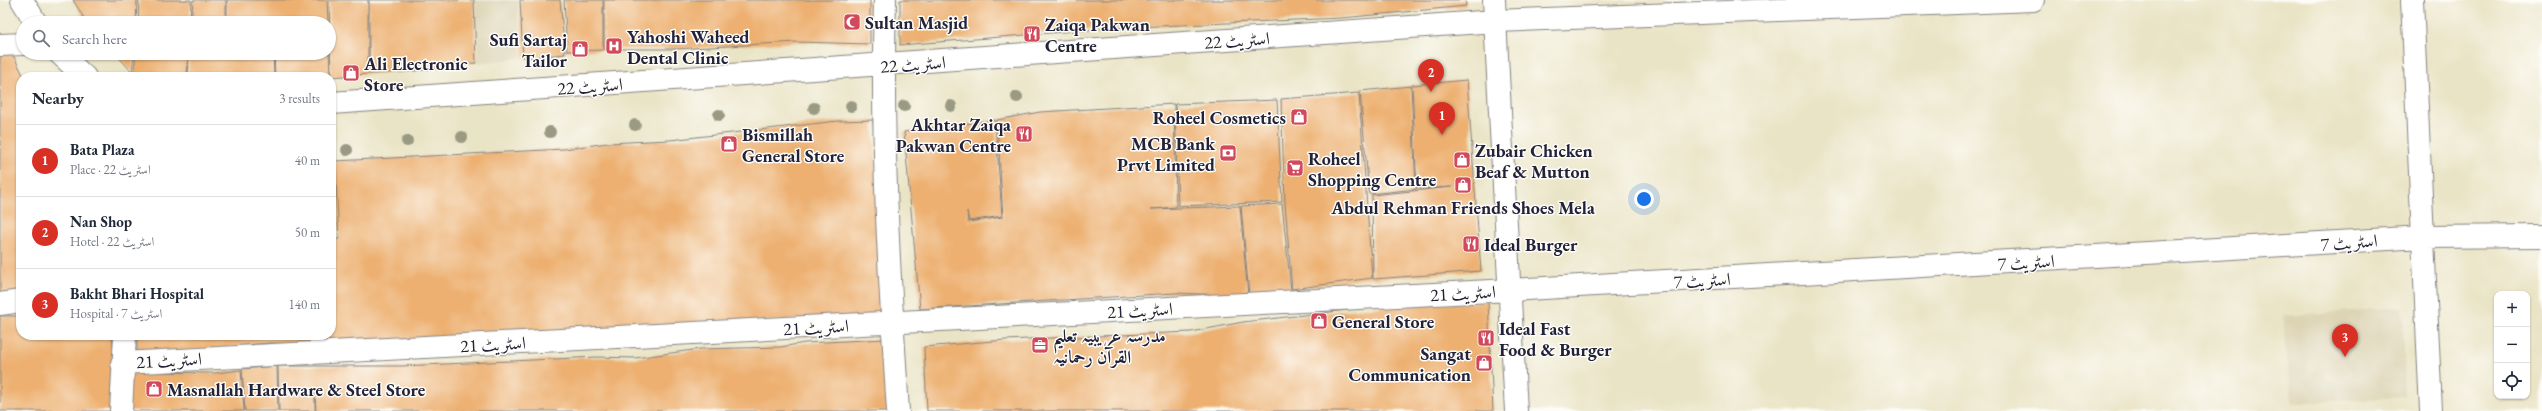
<!DOCTYPE html>
<meta charset="utf-8">
<style>
body{margin:0;font-family:"EB Garamond",Amiri,serif;background:#f2f2f3;color:#1f2937}
.controls{position:absolute;right:12px;bottom:12px;display:grid;overflow:hidden;border-radius:8px;box-shadow:0 1px 3px #0004}
.controls button{width:36px;height:36px;display:grid;place-items:center;padding:0;border:0;border-bottom:1px solid #e0e1e3;background:#fff;color:#1f2937;font:20px sans-serif}
.you{position:absolute;left:1644px;top:199px;width:14px;height:14px;margin:-10px;border:3px solid #fff;border-radius:50%;background:#1a73e8;box-shadow:0 0 0 6px #1a73e833}
.badge{display:grid;place-items:center;width:26px;height:26px;border-radius:50%;background:#d93025;color:#fff;font-size:13px;font-weight:700}
.pin{position:absolute;translate:-50% -33px;filter:drop-shadow(0 1px 2px #0008)}
.pin::after{content:'';position:absolute;top:21px;width:14px;height:12px;background:inherit;clip-path:polygon(0 0,100% 0,50% 100%)}
.list{margin:0;padding:0;list-style:none}
h2{display:flex;justify-content:space-between;align-items:center;height:52px;margin:0;padding:0 16px;font-size:17px}
h2 small{font-size:13px;font-weight:400;color:#747a83}
.list li{display:grid;grid-template-columns:26px 1fr auto;gap:12px;align-items:center;box-sizing:border-box;height:72px;padding:0 16px;border-top:1px solid #e0e1e3}
.list b{display:block;font-size:15px;white-space:nowrap}
.list p{margin:0;font-size:13px;white-space:nowrap;color:#747a83}
.list em{font-size:13px;font-style:normal;color:#747a83}
.icon{flex:none;width:22px;height:22px;fill:none;stroke:currentColor;stroke-width:2;stroke-linecap:round;stroke-linejoin:round}
.map{position:relative;flex:none;width:2542px;height:411px;overflow:hidden}
.search{position:absolute;background:#fff;box-shadow:0 1px 3px #0004;left:16px;top:16px;width:320px;height:44px;display:flex;align-items:center;gap:10px;box-sizing:border-box;padding:0 14px;border-radius:22px;color:#747a83;font-size:15px}
.panel{position:absolute;background:#fff;box-shadow:0 1px 3px #0004;left:16px;top:72px;width:320px;height:268px;border-radius:16px}
.map>svg:first-child{display:block}
.built{fill:#ddd4b5}
.building{fill:#edb071}
.lines{fill:none;stroke-linecap:round;stroke-linejoin:round}
.minor-casing{stroke:#868380;stroke-width:24}
.path{stroke:#868380;stroke-width:2.5;stroke-dasharray:1 3;stroke-linecap:butt}
.minor{stroke:#fff;stroke-width:22}
.tree{fill:#9a9a83}
.labels{text-anchor:middle;dominant-baseline:central;stroke-width:3;stroke-linejoin:round;paint-order:stroke}
.poi-label{font-size:18px;font-weight:bold;fill:#22223b;stroke:#fdfcf7;text-anchor:start}
.street-label{font-size:18px;fill:#22223b;stroke:#fdfcf7}
</style>
<div class="map">
<svg width="2542" height="411" viewBox="0 0 2542 411">
<rect width="100%" height="100%" fill="#fdfcf7"/>
<filter id="ink" filterUnits="userSpaceOnUse"><feTurbulence type="fractalNoise" baseFrequency=".025" numOctaves="2"/><feDisplacementMap in="SourceGraphic" scale="8" xChannelSelector="R" yChannelSelector="G"/><feConvolveMatrix kernelMatrix="1 2 1 2 8 2 1 2 1" color-interpolation-filters="sRGB"/></filter>
<filter id="wash" filterUnits="userSpaceOnUse"><feTurbulence type="fractalNoise" baseFrequency=".012" numOctaves="4" result="noise"/><feDisplacementMap in="SourceGraphic" scale="16" xChannelSelector="R" yChannelSelector="G"/><feGaussianBlur stdDeviation="0.9" result="paint"/><feColorMatrix in="noise" values="0 0 0 0 0 0 0 0 0 0 0 0 0 0 0 0 0 1.4 0 .05"/><feComposite in="paint" operator="in"/></filter>
<g filter="url(#wash)">
<rect width="100%" height="100%" fill="#eae4c6"/>
<path class="built" d="M475 0H518L522 58 478 63Z
M2403 307 2405 397 2292 403 2283 316Z"/>
<g id="blocks">
<path class="building" d="M73 0H137L136 23H87Z
M139 0H191L190 23H138Z
M193 0H226V23H191Z
M227 0H327L328 23H227Z
M329 0H368V74L331 77Z
M369 0H474L476 63 440 65V68L405 72 369 74Z
M520 0H560L565 54 523 58Z
M564 0H603V50L567 51Z
M604 0H870V44L797 42 675 49H604Z
M900 0H1465L1466 6 1342 18 1113 28 900 45Z
M12 53 24 77H21V295L0 297V55Z
M115 53H134L132 72Z
M136 53H188L187 77H153L134 73Z
M189 53H273L274 77H188Z
M274 53H329L330 77H275Z
M1467 80 1481 271 1373 279 1372 195 1452 187 1417 189 1412 85Z
M1411 86 1416 189 1369 194 1360 91Z
M1359 93 1372 278 1292 289 1285 203 1281 99Z
M1277 100 1282 202 1178 206 1175 104Z
M1174 104 1176 207 1151 209 1240 206 1248 296 1175 293 920 309 904 132 995 120 1002 216 969 221 967 211 968 222 1003 217 997 120 1040 112Z
M873 120 889 315 312 344 269 343 172 352 137 351V335H331V240L339 239 335 161 564 149 608 143 670 140 838 121Z
M1282 204 1291 291 1249 295 1241 206Z
M1488 301 1493 411H927L924 347 1005 340 1191 332 1243 322 1365 308Z
M0 316H21V335H112L115 366 111 411H0Z
M886 339 893 411H316L315 392V411H279L278 366H402L597 357 635 358 700 349 780 347 805 343Z
M277 366 278 411H245L242 369Z
M241 370 244 411H129L130 372 216 373Z"/>
</g>
</g>
<g filter="url(#ink)">
<use href="#blocks" fill-opacity="0" stroke="#868380" stroke-width="1"/>
<g class="lines">
<g class="minor-casing">
<path id="minor" d="M22 0 36 23
M885 0C881 137 889 275 898 411
M1494 0 1516 411
M2412 0 2431 411
M0 45 23 44
M59 53 85 77
M331 103 1496 21 2033 0
M0 304 21 301
M122 363 1510 290 2423 237 2542 236
M121 411 125 335"/>
</g>
<path class="path" d="M331 144 335 240"/>
<use href="#minor" class="minor"/>
</g>
<g class="tree">
<circle cx="1017" cy="97" r="6"/>
<circle cx="851" cy="106" r="6"/>
<circle cx="904" cy="106" r="6"/>
<circle cx="951" cy="106" r="6"/>
<circle cx="814" cy="108" r="6"/>
<circle cx="719" cy="115" r="6"/>
<circle cx="635" cy="125" r="6"/>
<circle cx="550" cy="132" r="6"/>
<circle cx="462" cy="137" r="6"/>
<circle cx="407" cy="141" r="6"/>
<circle cx="347" cy="150" r="6"/>
</g>
</g>
<defs>
<g id="mosque-square" transform="scale(0.9)"><rect x="-9" y="-9" width="18" height="18" rx="4" fill="#d1495b" stroke="#fdfcf7"/><path d="M3.5-4.9A6 6 0 1 0 3.5 4.9A5 5 0 1 1 3.5-4.9Z" fill="#fff"/></g>
<g id="restaurant-square" transform="scale(0.9)"><rect x="-9" y="-9" width="18" height="18" rx="4" fill="#d1495b" stroke="#fdfcf7"/><path d="M-5-6h1v4h1v-4h1v4h1v-4h1v5L-1.5 .5V6h-2V.5L-5-1ZM5-6V6H3V1.5H1.5Q1.5-4 5-6Z" fill="#fff"/></g>
<g id="hospital-square" transform="scale(0.9)"><rect x="-9" y="-9" width="18" height="18" rx="4" fill="#d1495b" stroke="#fdfcf7"/><path d="M-5-5h3v3.5h4V-5h3V5h-3V1.5h-4V5h-3Z" fill="#fff"/></g>
<g id="shop-square" transform="scale(0.9)"><rect x="-9" y="-9" width="18" height="18" rx="4" fill="#d1495b" stroke="#fdfcf7"/><path d="M-5-2.5h2.3a2.7 3.5 0 0 1 5.4 0H5L5.5 6h-11ZM-1.5-2.5h3a1.5 2.3 0 0 0-3 0Z" fill="#fff"/></g>
<g id="bank-square" transform="scale(0.9)"><rect x="-9" y="-9" width="18" height="18" rx="4" fill="#d1495b" stroke="#fdfcf7"/><path d="M-6-4H6V4H-6ZM0-2.3a2.3 2.3 0 1 0 0 4.6a2.3 2.3 0 1 0 0-4.6Z" fill="#fff"/></g>
<g id="supermarket-square" transform="scale(0.9)"><rect x="-9" y="-9" width="18" height="18" rx="4" fill="#d1495b" stroke="#fdfcf7"/><path d="M-6-5.5h2.5l.6 2H6L4.5 2H-2.5L-4.4-4H-6ZM-1.5 3.2a1.3 1.3 0 1 0 .1 0ZM3 3.2a1.3 1.3 0 1 0 .1 0Z" fill="#fff"/></g>
<g id="office-square" transform="scale(0.9)"><rect x="-9" y="-9" width="18" height="18" rx="4" fill="#d1495b" stroke="#fdfcf7"/><path d="M-6-3h4V-5.5h4V-3h4V5H-6ZM-1-4.5V-3h2v-1.5ZM-6 0V1H6V0Z" fill="#fff"/></g>
</defs>
<g fill-rule="evenodd">
<use href="#mosque-square" x="852" y="22"/>
<use href="#restaurant-square" x="1032" y="34"/>
<use href="#hospital-square" x="614" y="46"/>
<use href="#shop-square" x="580" y="49"/>
<use href="#shop-square" x="351" y="73"/>
<use href="#shop-square" x="1299" y="117"/>
<use href="#restaurant-square" x="1024" y="134"/>
<use href="#shop-square" x="729" y="144"/>
<use href="#bank-square" x="1228" y="153"/>
<use href="#shop-square" x="1462" y="160"/>
<use href="#supermarket-square" x="1295" y="168"/>
<use href="#shop-square" x="1463" y="185"/>
<use href="#restaurant-square" x="1471" y="244"/>
<use href="#shop-square" x="1319" y="321"/>
<use href="#restaurant-square" x="1486" y="338"/>
<use href="#office-square" x="1040" y="345"/>
<use href="#shop-square" x="1484" y="363"/>
<use href="#shop-square" x="154" y="389"/>
</g>
<g class="labels">
<g class="poi-label">
<text x="865" y="22">Sultan Masjid</text>
<text x="1045" y="24">Zaiqa Pakwan<tspan x="1045" dy="21">Centre</tspan></text>
<text x="627" y="36">Yahoshi Waheed<tspan x="627" dy="21">Dental Clinic</tspan></text>
<text x="567" y="39" text-anchor="end">Sufi Sartaj<tspan x="567" dy="21">Tailor</tspan></text>
<text x="364" y="63">Ali Electronic<tspan x="364" dy="21">Store</tspan></text>
<text x="1286" y="117" text-anchor="end">Roheel Cosmetics</text>
<text x="1011" y="124" text-anchor="end">Akhtar Zaiqa<tspan x="1011" dy="21">Pakwan Centre</tspan></text>
<text x="742" y="134">Bismillah<tspan x="742" dy="21">General Store</tspan></text>
<text x="1215" y="143" text-anchor="end">MCB Bank<tspan x="1215" dy="21">Prvt Limited</tspan></text>
<text x="1475" y="150">Zubair Chicken<tspan x="1475" dy="21">Beaf &amp; Mutton</tspan></text>
<text x="1308" y="158">Roheel<tspan x="1308" dy="21">Shopping Centre</tspan></text>
<text x="1463" y="207" text-anchor="middle">Abdul Rehman Friends Shoes Mela</text>
<text x="1484" y="244">Ideal Burger</text>
<text x="1332" y="321">General Store</text>
<text x="1499" y="328">Ideal Fast<tspan x="1499" dy="21">Food &amp; Burger</tspan></text>
<text x="1053" y="335">مدرسہ عریبیہ تعلیم<tspan x="1053" dy="21">القرآن رحمانیہ</tspan></text>
<text x="1471" y="353" text-anchor="end">Sangat<tspan x="1471" dy="21">Communication</tspan></text>
<text x="167" y="389">Masnallah Hardware &amp; Steel Store</text>
</g>
<g class="street-label">
<text transform="translate(1237 40) rotate(-4)">اسٹریٹ 22</text>
<text transform="translate(913 64) rotate(-4)">اسٹریٹ 22</text>
<text transform="translate(590 86) rotate(-4)">اسٹریٹ 22</text>
<text transform="translate(2349 242) rotate(-4)">اسٹریٹ 7</text>
<text transform="translate(2026 262) rotate(-3)">اسٹریٹ 7</text>
<text transform="translate(1702 280) rotate(-3)">اسٹریٹ 7</text>
<text transform="translate(1463 293) rotate(-3)">اسٹریٹ 21</text>
<text transform="translate(1140 310) rotate(-3)">اسٹریٹ 21</text>
<text transform="translate(816 327) rotate(-3)">اسٹریٹ 21</text>
<text transform="translate(493 344) rotate(-3)">اسٹریٹ 21</text>
<text transform="translate(169 360) rotate(-3)">اسٹریٹ 21</text>
</g>
</g>
</svg>
<div class="controls">
<button>+</button>
<button>−</button>
<button><svg class="icon" aria-label="locate" viewBox="0 0 24 24"><circle cx="12" cy="12" r="6"/><path d="M12 2v4M12 18v4M2 12h4M18 12h4"/></svg></button>
</div>
<div class="you"></div>
<div class="pin badge" style="left:1442px;top:135px">1</div>
<div class="pin badge" style="left:1431px;top:92px">2</div>
<div class="pin badge" style="left:2345px;top:357px">3</div>
<div class="search"><svg class="icon" aria-label="search" viewBox="0 0 24 24"><circle cx="10" cy="10" r="6"/><path d="M15 15l6 6"/></svg>Search here</div>
<section class="panel">
<h2>Nearby<small>3 results</small></h2>
<ul class="list">
<li><span class="badge">1</span><div><b>Bata Plaza</b><p>Place · اسٹریٹ 22</p></div><em>40 m</em></li>
<li><span class="badge">2</span><div><b>Nan Shop</b><p>Hotel · اسٹریٹ 22</p></div><em>50 m</em></li>
<li><span class="badge">3</span><div><b>Bakht Bhari Hospital</b><p>Hospital · اسٹریٹ 7</p></div><em>140 m</em></li>
</ul>
</section>
</div>
